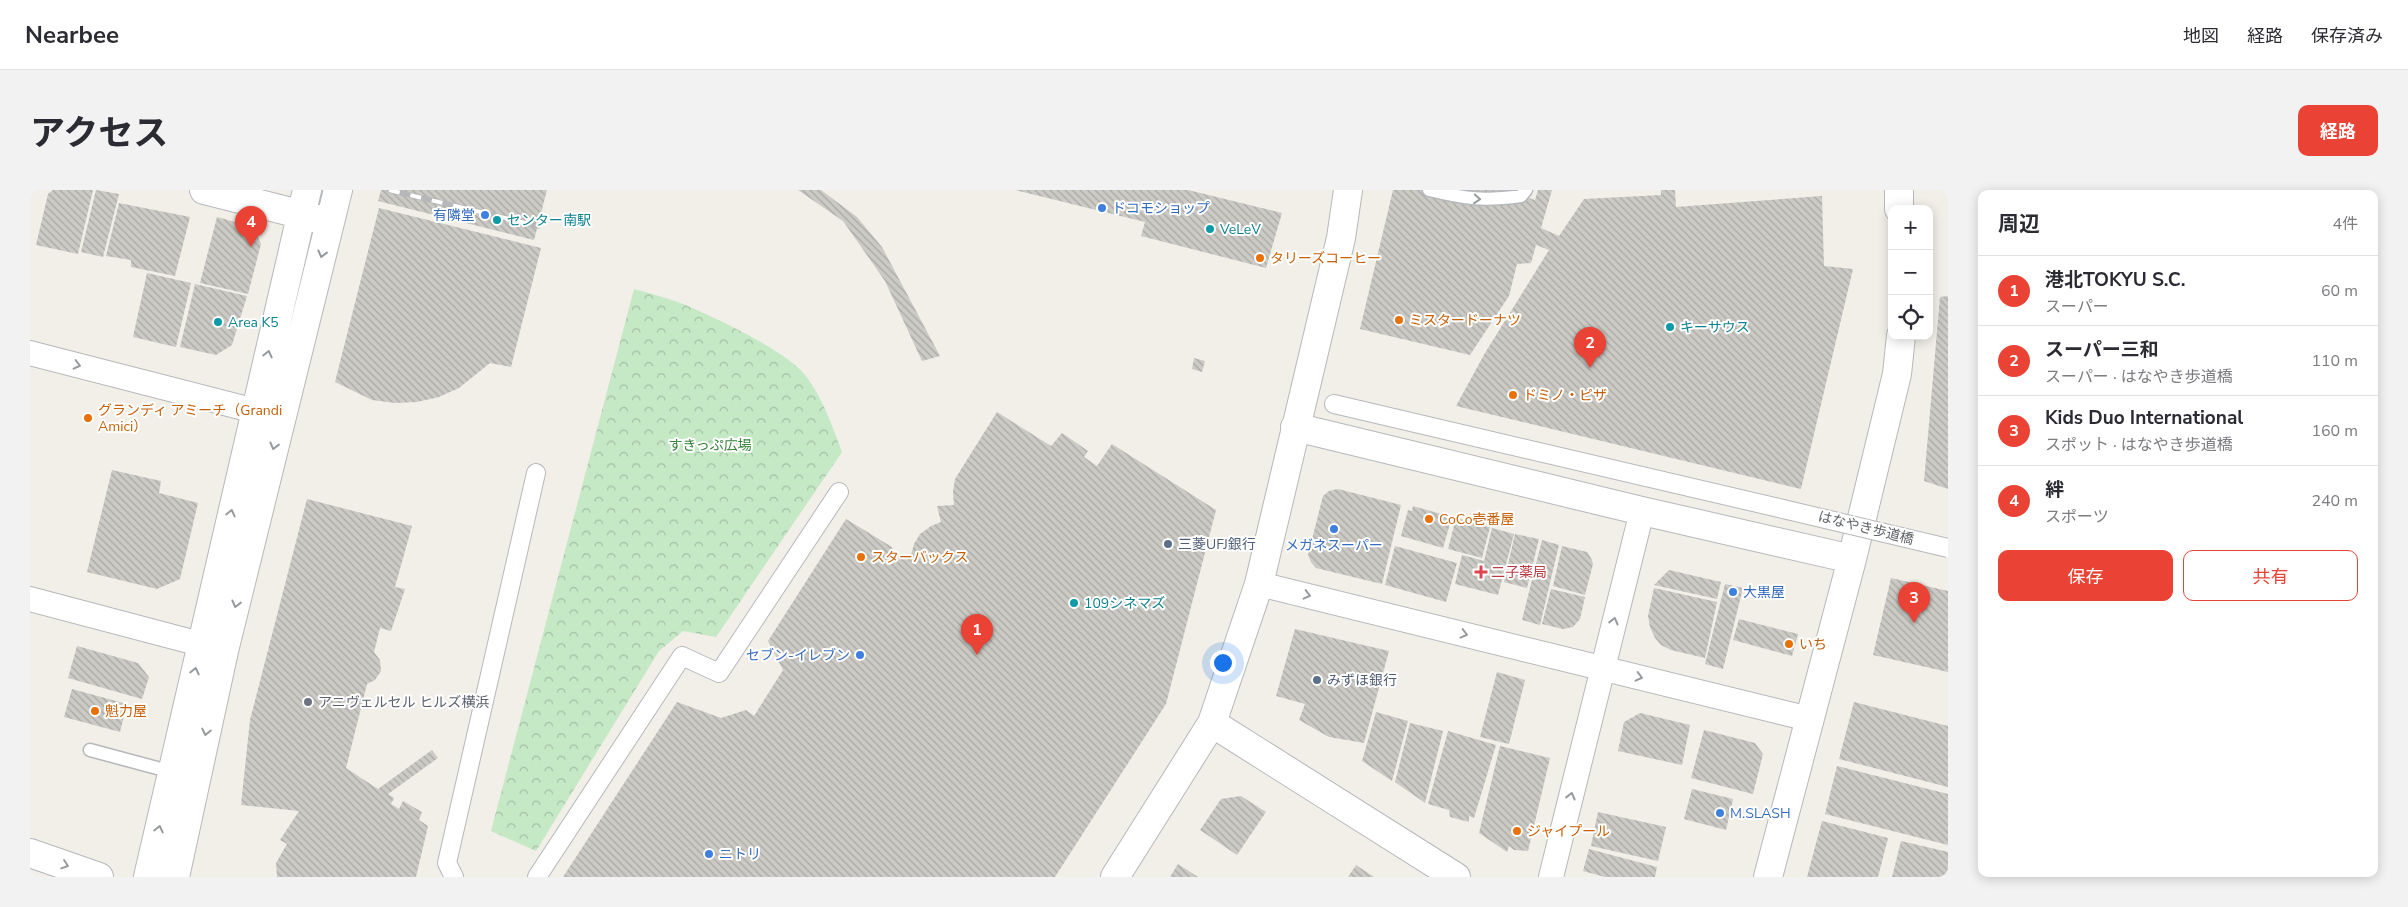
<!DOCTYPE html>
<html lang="ja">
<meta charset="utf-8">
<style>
body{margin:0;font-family:"Nunito Sans","Noto Sans JP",sans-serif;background:#f2f2f3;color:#2b2b33}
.controls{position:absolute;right:15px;top:15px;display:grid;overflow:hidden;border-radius:10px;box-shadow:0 2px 12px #0003}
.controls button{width:45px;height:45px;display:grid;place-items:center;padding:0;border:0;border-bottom:1px solid #e1e1e2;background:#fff;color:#2b2b33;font:25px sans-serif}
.you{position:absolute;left:1192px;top:472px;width:18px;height:18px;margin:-12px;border:4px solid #fff;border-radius:50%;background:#1a73e8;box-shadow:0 0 0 8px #1a73e833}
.badge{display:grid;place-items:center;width:32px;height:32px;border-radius:50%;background:#ea4335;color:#fff;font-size:16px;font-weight:700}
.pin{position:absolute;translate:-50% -41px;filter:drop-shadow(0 1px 2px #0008)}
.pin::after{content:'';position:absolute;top:26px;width:18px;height:15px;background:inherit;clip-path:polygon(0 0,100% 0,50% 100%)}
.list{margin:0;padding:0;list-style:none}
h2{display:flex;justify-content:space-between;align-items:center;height:65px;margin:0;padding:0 20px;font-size:21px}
h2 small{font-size:16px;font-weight:400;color:#7c7c81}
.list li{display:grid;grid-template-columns:32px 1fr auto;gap:15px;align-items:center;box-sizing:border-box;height:70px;padding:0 20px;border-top:1px solid #e1e1e2}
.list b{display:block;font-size:19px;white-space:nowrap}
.list p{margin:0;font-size:16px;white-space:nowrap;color:#7c7c81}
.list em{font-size:16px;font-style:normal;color:#7c7c81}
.actions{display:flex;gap:10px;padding:15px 20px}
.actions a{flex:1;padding:11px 0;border:1px solid #ea4335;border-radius:10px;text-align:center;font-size:18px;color:#ea4335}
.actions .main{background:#ea4335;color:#fff}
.icon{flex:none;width:28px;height:28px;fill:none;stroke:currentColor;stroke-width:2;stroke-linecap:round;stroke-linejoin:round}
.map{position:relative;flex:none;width:1918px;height:687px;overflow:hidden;border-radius:10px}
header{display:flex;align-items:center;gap:30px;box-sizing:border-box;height:70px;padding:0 25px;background:#fff;border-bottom:1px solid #e1e1e2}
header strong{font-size:24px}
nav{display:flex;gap:28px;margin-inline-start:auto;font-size:18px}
.intro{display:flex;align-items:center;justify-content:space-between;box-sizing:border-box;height:120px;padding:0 30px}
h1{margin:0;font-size:35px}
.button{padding:12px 22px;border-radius:10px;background:#ea4335;color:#fff;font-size:18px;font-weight:700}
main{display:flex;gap:30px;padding:0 30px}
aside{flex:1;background:#fff;border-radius:10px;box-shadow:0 2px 12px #0003}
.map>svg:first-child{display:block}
.park{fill:url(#park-crowns)}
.building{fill:url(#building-back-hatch)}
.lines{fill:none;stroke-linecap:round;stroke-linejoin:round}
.service-casing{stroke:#b5b8bc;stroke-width:15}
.pedestrian-casing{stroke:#b5b8bc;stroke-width:20}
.minor-casing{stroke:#b5b8bc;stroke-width:26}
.tertiary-casing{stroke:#b5b8bc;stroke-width:30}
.service{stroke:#fff;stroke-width:12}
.pedestrian{stroke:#fff;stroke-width:18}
.minor{stroke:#fff;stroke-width:24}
.tertiary{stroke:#fff;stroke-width:28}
.rail-casing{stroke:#b6b7b8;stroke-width:5.5}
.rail{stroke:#fff;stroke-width:4;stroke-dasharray:11;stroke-linecap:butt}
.pedestrian-bridge-casing{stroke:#b5b8bc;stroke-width:20;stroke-linecap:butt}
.pedestrian-bridge{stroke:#fff;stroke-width:18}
.oneway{stroke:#979a9d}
.shop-dot{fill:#3f7fe0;stroke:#fff;stroke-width:2}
.culture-dot{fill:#0f9aa8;stroke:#fff;stroke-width:2}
.food-dot{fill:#e8710a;stroke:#fff;stroke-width:2}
.service-dot{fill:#5c6f8a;stroke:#fff;stroke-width:2}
.health-dot{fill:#e0444e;stroke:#fff;stroke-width:2}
.worship-dot{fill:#6b7280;stroke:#fff;stroke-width:2}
.labels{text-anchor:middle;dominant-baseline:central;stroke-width:4;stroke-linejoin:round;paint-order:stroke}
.shop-label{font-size:14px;fill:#366cbe;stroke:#fff;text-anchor:start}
.culture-label{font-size:14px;fill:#0d838f;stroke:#fff;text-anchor:start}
.food-label{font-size:14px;fill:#c56008;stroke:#fff;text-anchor:start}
.park-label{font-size:14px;fill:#348238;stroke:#fff}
.street-label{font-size:14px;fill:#5f6368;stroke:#fff}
.service-label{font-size:14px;fill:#4e5e75;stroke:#fff;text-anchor:start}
.health-label{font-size:14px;fill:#be3a42;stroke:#fff;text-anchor:start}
.worship-label{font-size:14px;fill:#5b616d;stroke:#fff;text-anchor:start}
</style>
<header>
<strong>Nearbee</strong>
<nav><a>地図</a><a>経路</a><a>保存済み</a></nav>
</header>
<div class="intro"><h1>アクセス</h1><a class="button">経路</a></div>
<main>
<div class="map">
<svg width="1918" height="687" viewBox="0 0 1918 687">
<defs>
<pattern id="park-crowns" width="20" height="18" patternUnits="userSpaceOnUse" patternTransform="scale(1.25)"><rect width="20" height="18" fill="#c5e8c5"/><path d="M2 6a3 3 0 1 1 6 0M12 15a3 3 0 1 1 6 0" fill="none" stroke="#a3c0a4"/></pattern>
<pattern id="building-back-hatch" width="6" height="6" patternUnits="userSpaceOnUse" patternTransform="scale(1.25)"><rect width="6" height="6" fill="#cccac5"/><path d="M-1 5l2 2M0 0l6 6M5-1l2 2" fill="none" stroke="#a9a8a4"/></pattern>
</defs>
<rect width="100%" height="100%" fill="#f1efe8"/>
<path class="park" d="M604 99C622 104 641 109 658 116 689 130 760 162 778 189 794 211 802 236 812 262L686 447 653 441 629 461 506 661 461 641Z"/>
<path class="building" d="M23 0H63L48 64 6 55 18 4Z
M66 0 89 4 73 67 51 62Z
M351 0H517L504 50 348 11Z
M768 0H791L827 27 852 57 910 166 892 171 855 91 813 31Z
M985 0H1158L1252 23 1236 78 1111 46 1115 32Z
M1363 0H1474L1505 10 1508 0H1522L1511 38 1529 46 1554 9 1631 5V0H1645L1646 17 1792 6 1794 76 1823 79 1771 299 1426 216 1455 163 1519 60 1506 55 1501 73 1487 74 1479 106 1440 165 1330 139Z
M89 13 160 27 145 86 101 77V70L76 66Z
M349 18 511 58 481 177 460 173 429 198 409 207 387 212 365 213 342 210 305 192Z
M187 27 223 37 231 54 218 104 170 93Z
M117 83 161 93 146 157 103 147Z
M165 94 217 106 202 155 186 165 150 157Z
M1918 106V299L1894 291 1910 107Z
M1164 168 1175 171 1172 182 1162 179Z
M967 222 1021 256 1032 243 1058 261 1054 267 1067 276 1082 254 1186 320 1136 514 1025 687H533L647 512 691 528 716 520 724 526 753 480 738 451 816 329 862 357 864 365H881L884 354 890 344 901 336 911 332 907 316 924 315 923 302 925 289Z
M82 280 131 291 129 303 168 313 150 389 127 399 57 382Z
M1308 299 1371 315 1352 394 1286 378 1281 372 1278 365 1293 306 1299 301Z
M277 309 382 336 365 397 375 399 361 441 350 438 344 462 350 470 351 481 345 490 337 494 316 578 348 599 402 560 408 568 358 604 364 608 361 614 369 619 373 611 392 622 389 630 398 636 386 687H247L246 673 257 654 250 650 269 621 211 615 220 530Z
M1383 316 1422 327 1413 358 1371 346 1378 320 1382 321Z
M1426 328 1460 337 1452 368 1418 359Z
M1462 338 1484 344 1468 405 1425 394 1432 365 1454 371Z
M1485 344 1509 349 1497 398 1474 392Z
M1512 350 1529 355 1510 435 1492 430Z
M1365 356 1427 373 1416 412 1355 395Z
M1532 356 1557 362 1561 368 1563 374 1555 405 1523 396Z
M1639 380 1691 392 1687 409 1624 395Z
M1861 388 1918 401V482L1843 465Z
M1695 394 1713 398 1693 479 1675 474Z
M1624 398 1687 412 1675 468 1641 460 1631 455 1625 448 1620 437 1618 426Z
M1521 399 1555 407 1550 429 1543 437 1533 439 1512 434Z
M1709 429 1768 444 1762 466 1703 450Z
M1265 439 1359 461 1334 553 1299 547 1269 530 1275 514 1246 506Z
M47 456 108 473 119 487 112 509 38 488Z
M1467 482 1495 490 1479 554 1450 547Z
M42 499 97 514 90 542 34 527Z
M1824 512 1918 536V597L1809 569Z
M1346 522 1378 531 1362 591 1332 571Z
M1610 523 1660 535 1652 575 1588 561 1594 532Z
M1380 533 1413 541 1395 613 1365 592Z
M1674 540 1725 553 1733 564 1723 604 1661 588Z
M1418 541 1466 555 1444 628 1439 626V632L1420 627 1419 620 1398 614Z
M1470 556 1520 568 1498 661 1484 660 1479 656 1477 662 1449 643Z
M1807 576 1918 604V655L1795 624Z
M1662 599 1703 609 1696 640 1654 629Z
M1211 606 1236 622 1207 665 1170 640 1191 609Z
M1568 622 1636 637 1628 671 1561 656Z
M1792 631 1858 648 1848 687H1777Z
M1871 651 1918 662V687H1862Z
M1559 659 1627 677 1625 687H1575L1553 681Z
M1148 674 1168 687H1140Z
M1326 675 1344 687H1318Z"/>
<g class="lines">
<g class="service-casing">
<path id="service" d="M1399 0C1436 9 1454 11 1491 6L1496 0
M60 560 142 582"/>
</g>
<g class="pedestrian-casing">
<path id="pedestrian" d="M1304 214 1753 319
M424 687 417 673 506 283
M507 687 652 466 689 483 809 302"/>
</g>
<g class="minor-casing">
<path id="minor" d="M0 163 225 221
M1229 394 1779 529
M0 409 189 459
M1521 687 1612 321"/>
</g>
<g class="tertiary-casing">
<path id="tertiary" d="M174 0 289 29
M1869 0V19
M1265 237 1612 321 1822 369
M1182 533 1426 687
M0 663 69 687
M118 687 277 0
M145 687 194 461 308 0
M1085 687 1182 533 1229 394 1311 48 1318 0
M1738 687 1822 369 1867 184 1871 146"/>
</g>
<use href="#service" class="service"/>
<use href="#pedestrian" class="pedestrian"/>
<use href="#minor" class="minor"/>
<use href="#tertiary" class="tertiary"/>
<g class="rail-casing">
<path id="rail" d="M359 0 508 36"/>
</g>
<use href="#rail" class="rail"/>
<g class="pedestrian-bridge-casing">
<path id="pedestrian-bridge" d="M1753 319 1918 358"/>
</g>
<use href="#pedestrian-bridge" class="pedestrian-bridge"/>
</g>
<defs><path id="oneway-chevron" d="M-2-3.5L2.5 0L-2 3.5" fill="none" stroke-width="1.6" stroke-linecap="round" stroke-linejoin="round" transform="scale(1.25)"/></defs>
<g class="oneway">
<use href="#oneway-chevron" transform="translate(1447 9) rotate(4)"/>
<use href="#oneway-chevron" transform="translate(292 64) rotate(104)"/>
<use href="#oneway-chevron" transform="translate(238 164) rotate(-77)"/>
<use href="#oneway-chevron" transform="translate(47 175) rotate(14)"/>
<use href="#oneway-chevron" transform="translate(244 256) rotate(104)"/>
<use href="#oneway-chevron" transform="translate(201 323) rotate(-77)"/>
<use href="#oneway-chevron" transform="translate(1277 405) rotate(14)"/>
<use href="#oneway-chevron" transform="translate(206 414) rotate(104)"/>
<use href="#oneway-chevron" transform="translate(1584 431) rotate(-76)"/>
<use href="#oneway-chevron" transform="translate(1434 444) rotate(14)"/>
<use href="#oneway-chevron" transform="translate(165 481) rotate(-77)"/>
<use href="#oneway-chevron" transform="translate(1609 487) rotate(14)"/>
<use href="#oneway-chevron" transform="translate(176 542) rotate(102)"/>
<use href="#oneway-chevron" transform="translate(1541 606) rotate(-76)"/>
<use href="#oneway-chevron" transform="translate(129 639) rotate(-77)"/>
<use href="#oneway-chevron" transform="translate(35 675) rotate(19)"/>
</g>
<g class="shop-dot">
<circle cx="1072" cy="18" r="5"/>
<circle cx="455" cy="25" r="5"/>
<circle cx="1304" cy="339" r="5"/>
<circle cx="1703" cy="402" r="5"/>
<circle cx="830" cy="465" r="5"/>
<circle cx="1690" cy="623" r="5"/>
<circle cx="679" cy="664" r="5"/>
</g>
<g class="culture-dot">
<circle cx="467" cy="30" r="5"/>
<circle cx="1180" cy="39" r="5"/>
<circle cx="188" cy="132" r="5"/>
<circle cx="1640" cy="137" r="5"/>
<circle cx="1044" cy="413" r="5"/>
</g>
<g class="food-dot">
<circle cx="1230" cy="68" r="5"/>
<circle cx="1369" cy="130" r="5"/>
<circle cx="1483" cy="205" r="5"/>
<circle cx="58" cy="228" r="5"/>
<circle cx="1399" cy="329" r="5"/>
<circle cx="831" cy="367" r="5"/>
<circle cx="1759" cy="454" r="5"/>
<circle cx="65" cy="521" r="5"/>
<circle cx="1487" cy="641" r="5"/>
</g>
<g class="service-dot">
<circle cx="1138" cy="354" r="5"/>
<circle cx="1287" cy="490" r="5"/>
</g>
<path class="health-dot" d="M1448.5 374.5h5v5h5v5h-5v5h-5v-5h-5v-5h5z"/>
<circle class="worship-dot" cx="278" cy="512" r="5"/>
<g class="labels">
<g class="shop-label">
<text x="1082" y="18">ドコモショップ</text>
<text x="445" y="25" text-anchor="end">有隣堂</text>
<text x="1304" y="355" text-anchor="middle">メガネスーパー</text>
<text x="1713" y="402">大黒屋</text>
<text x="820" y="465" text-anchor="end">セブン-イレブン</text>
<text x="1700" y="623">M.SLASH</text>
<text x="689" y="664">ニトリ</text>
</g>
<g class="culture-label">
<text x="477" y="30">センター南駅</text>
<text x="1190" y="39">VeLeV</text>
<text x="198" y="132">Area K5</text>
<text x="1650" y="137">キーサウス</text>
<text x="1054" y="413">109シネマズ</text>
</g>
<g class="food-label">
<text x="1240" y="68">タリーズコーヒー</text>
<text x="1379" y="130">ミスタードーナツ</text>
<text x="1493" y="205">ドミノ・ピザ</text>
<text x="68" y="220">グランディ アミーチ（Grandi<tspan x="68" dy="16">Amici）</tspan></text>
<text x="1409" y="329">CoCo壱番屋</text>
<text x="841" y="367">スターバックス</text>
<text x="1769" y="454">いち</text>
<text x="75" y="521">魁力屋</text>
<text x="1497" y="641">ジャイプール</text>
</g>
<g class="park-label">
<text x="680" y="255">すきっぷ広場</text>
</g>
<g class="street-label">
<text transform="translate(1836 338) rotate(14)">はなやき歩道橋</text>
</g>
<g class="service-label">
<text x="1148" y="354">三菱UFJ銀行</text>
<text x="1297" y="490">みずほ銀行</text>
</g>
<g class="health-label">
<text x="1461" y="382">二子薬局</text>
</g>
<g class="worship-label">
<text x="288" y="512">アニヴェルセル ヒルズ横浜</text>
</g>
</g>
</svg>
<div class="controls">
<button>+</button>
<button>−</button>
<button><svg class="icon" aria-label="locate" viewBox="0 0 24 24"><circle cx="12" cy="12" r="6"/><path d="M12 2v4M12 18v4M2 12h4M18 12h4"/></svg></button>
</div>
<div class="you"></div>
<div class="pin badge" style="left:947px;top:465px">1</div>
<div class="pin badge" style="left:1560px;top:178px">2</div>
<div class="pin badge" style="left:1884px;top:433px">3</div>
<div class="pin badge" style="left:221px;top:57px">4</div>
</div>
<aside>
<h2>周辺<small>4件</small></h2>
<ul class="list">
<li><span class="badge">1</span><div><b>港北TOKYU S.C.</b><p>スーパー</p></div><em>60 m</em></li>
<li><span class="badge">2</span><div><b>スーパー三和</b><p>スーパー · はなやき歩道橋</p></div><em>110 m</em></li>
<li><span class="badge">3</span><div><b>Kids Duo International</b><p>スポット · はなやき歩道橋</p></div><em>160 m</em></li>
<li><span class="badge">4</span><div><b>絆</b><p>スポーツ</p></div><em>240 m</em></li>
</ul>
<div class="actions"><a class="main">保存</a><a>共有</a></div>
</aside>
</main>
